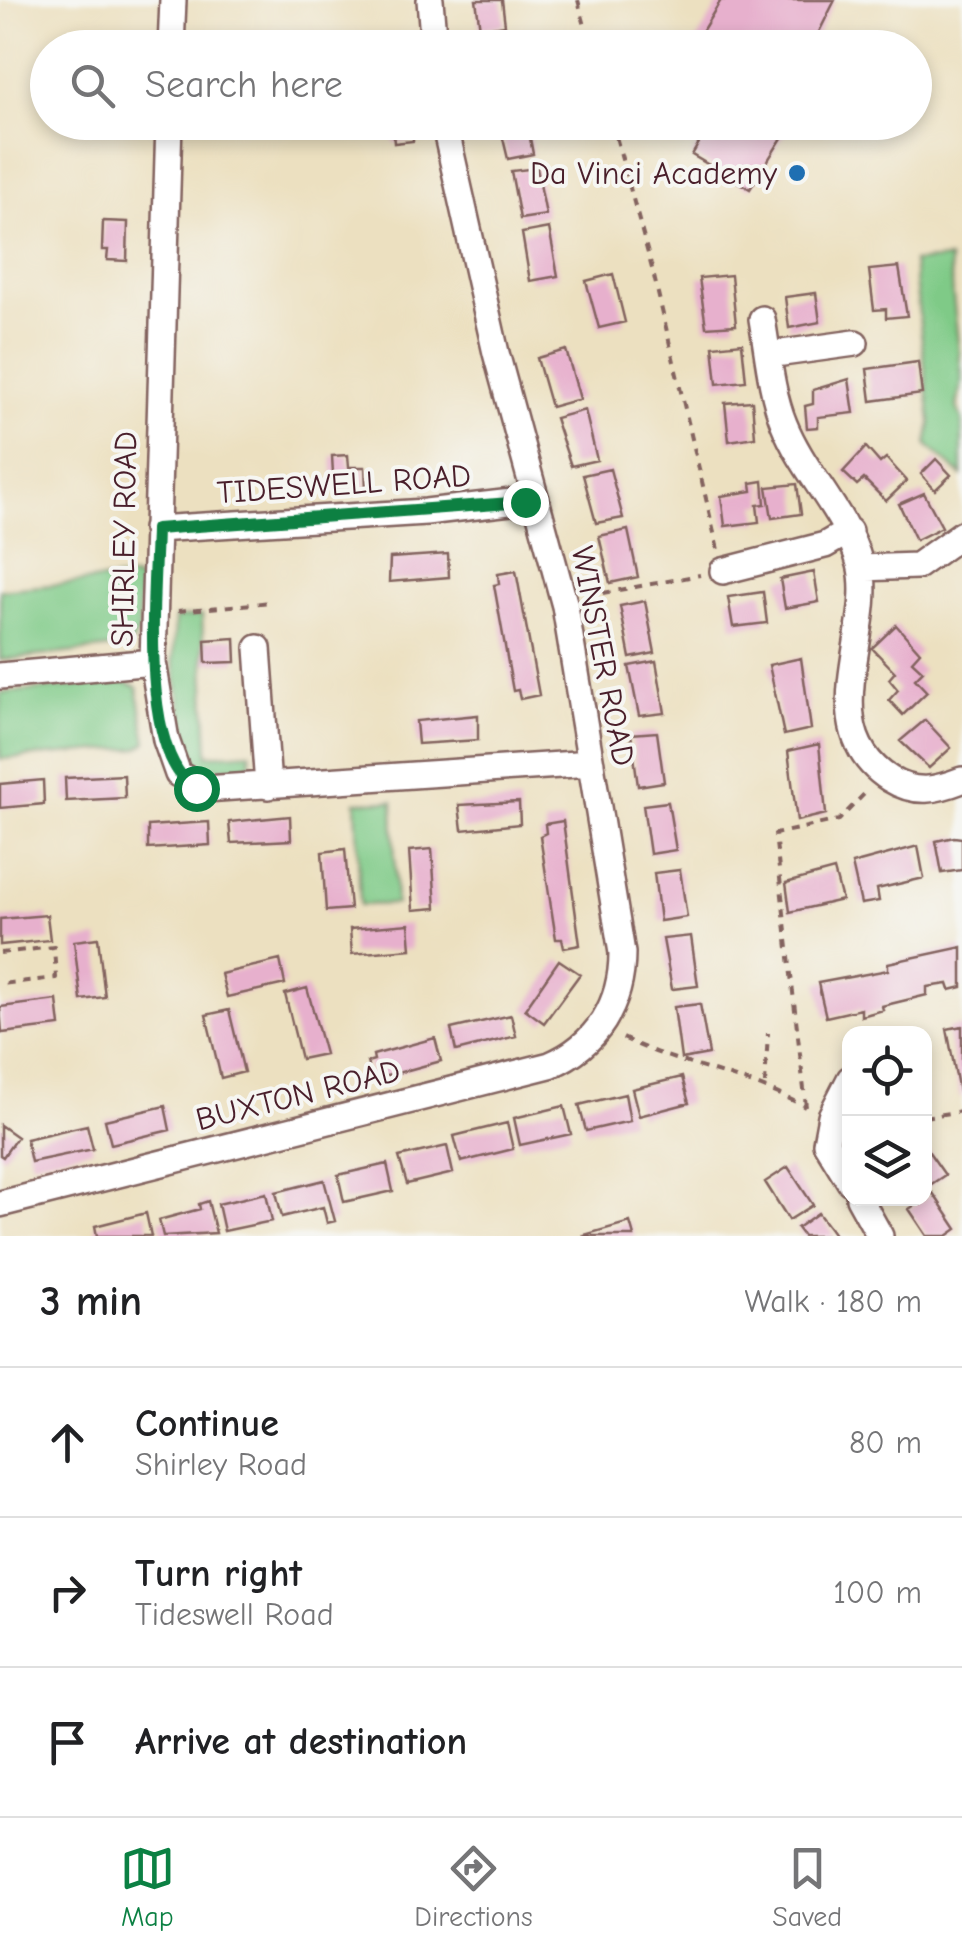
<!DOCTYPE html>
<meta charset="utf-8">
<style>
body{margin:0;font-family:"Comic Neue",sans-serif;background:#f6f6f6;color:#202124}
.controls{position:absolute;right:30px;bottom:30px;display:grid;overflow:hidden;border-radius:20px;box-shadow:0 5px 15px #0003}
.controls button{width:90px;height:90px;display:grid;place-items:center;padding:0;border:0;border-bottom:2px solid #e0e0e0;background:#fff;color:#202124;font:50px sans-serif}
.stop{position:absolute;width:30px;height:30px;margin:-22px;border:8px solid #0b8043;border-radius:50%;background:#fff}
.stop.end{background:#0b8043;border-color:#fff;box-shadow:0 2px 10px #0008}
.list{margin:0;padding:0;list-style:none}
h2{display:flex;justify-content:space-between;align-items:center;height:130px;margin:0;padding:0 40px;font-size:42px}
h2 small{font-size:32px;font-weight:400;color:#757577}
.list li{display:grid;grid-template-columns:65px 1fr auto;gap:30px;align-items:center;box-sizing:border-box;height:150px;padding:0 40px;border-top:2px solid #e0e0e0}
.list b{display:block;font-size:38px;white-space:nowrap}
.list p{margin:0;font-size:32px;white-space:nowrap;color:#757577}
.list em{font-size:32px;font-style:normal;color:#757577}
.icon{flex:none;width:55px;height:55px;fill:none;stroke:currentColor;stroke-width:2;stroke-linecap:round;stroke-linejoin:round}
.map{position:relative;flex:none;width:962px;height:1236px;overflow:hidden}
.search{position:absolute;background:#fff;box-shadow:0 5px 15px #0003;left:30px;right:30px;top:30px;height:110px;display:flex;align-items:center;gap:25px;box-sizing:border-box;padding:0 35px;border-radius:55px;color:#757577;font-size:38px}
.sheet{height:580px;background:#fff}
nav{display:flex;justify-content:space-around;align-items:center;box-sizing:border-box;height:140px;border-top:2px solid #e0e0e0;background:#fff;font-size:28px;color:#757577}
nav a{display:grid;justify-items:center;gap:5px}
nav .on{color:#0b8043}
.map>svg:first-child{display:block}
.green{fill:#7fca87;stroke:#647459;stroke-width:2.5}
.building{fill:#e7b0cd}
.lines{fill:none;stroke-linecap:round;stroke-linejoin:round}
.minor-casing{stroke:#83635f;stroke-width:30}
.path{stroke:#83635f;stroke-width:4;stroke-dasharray:8 8;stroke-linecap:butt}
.minor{stroke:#fff;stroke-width:25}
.route{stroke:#0b8043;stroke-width:12}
.poi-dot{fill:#1f6fb2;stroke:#f6f6f2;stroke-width:4}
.labels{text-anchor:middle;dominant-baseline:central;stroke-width:8;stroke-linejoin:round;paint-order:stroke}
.poi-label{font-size:32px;fill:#4a1f2b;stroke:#f6f6f2;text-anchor:end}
.street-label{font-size:32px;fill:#4a1f2b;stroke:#f6f6f2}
</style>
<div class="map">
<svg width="962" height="1236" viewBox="0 0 962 1236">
<rect width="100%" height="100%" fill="#f6f6f2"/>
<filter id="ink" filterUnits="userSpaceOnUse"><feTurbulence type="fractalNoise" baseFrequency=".01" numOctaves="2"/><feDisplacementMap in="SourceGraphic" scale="20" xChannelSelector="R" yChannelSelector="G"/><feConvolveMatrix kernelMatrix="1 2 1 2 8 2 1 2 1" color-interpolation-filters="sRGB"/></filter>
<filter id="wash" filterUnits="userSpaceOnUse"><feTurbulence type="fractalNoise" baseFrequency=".0048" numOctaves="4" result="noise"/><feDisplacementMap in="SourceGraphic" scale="40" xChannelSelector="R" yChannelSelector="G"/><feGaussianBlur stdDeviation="2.25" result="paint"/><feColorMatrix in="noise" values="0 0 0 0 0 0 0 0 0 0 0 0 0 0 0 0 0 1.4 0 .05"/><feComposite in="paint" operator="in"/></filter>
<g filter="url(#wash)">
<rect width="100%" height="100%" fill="#ece0c0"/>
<path class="green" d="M949 259 962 379 957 407 962 421V476L927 445 931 422 913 262Z
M134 577 139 581V631L130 646 0 660V590Z
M202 615 208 755 250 752 251 768 202 769 190 760 173 661 175 618Z
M125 682 137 687 147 742 138 748 0 759V693Z
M393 801 396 904 360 905 356 802Z"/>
<g id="blocks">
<path class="building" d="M476 0H502L505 25 480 29Z
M721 0H835L811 48H702L695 43Z
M384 122H412L413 141 394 143 393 132 385 133Z
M499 122H527L533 154 508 159Z
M711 122H792L750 189 692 155Z
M537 168 546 215 520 219 511 171Z
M103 221 128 222 127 261 107 260 108 250H102Z
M549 228 558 276 530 281 522 233Z
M899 267 907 316 886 318V309L874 310 869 270Z
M613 274 625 322 599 328 586 281Z
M731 275 736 325 706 327 699 278Z
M816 293 820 322 789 328 785 297Z
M742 343 746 381 717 384 713 346Z
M566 350 580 399 551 407 537 358Z
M918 362 922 394 871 401 867 369Z
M849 379 854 413 818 417V427L807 428 805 406 813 404V390Z
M752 401 755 437 729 441 725 403Z
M585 410 597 460 571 466 555 418Z
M866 447 880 463 886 458 907 481 886 501 864 479 857 485 843 472Z
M348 455 349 467H365L366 490 334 491 332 456Z
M936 459 951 475 935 490 921 474Z
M610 469 623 518 596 523 583 475Z
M763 481 765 504 757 505 759 522 725 526 721 496 752 491 751 483Z
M797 484 801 514 772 518 767 487Z
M924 493 942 527 916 540 899 504Z
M628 530 638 577 610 583 599 536Z
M448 554 449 577 389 582 390 558Z
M516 571 539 695 520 699 518 690 513 691 494 585 499 584 498 574Z
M814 572 819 602 785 608 780 579Z
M763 592 767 623 733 627 728 597Z
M645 601 655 653 630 658 620 606Z
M896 625 920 652 912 661 923 671 915 679 927 692 903 715 889 700 898 690 889 679 895 672 872 648Z
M235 638 236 662 206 663 205 640Z
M801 658 811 729 784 735 769 665Z
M656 661 665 713 639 716 629 666Z
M478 715V740L418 744 416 721Z
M925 720 951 748 929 768 900 741Z
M657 732 664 782 638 786 631 734Z
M819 744 826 814 797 821 788 751Z
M124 775 125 798 66 801 65 778Z
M43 780 44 804 0 808V784Z
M519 802 520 824 462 830 459 805Z
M668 802 676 850 650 854 643 805Z
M290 816 291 840 231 843 229 822Z
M563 821 580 945 564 948 562 939H556L540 836 546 833 545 824Z
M209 822 210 845 148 849V826Z
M954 837 962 838V870L942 873 936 841Z
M918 846 924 878 877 889 879 901 861 904 852 864Z
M345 849 350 909 326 911 322 852Z
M432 849 436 908 413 910 409 851Z
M680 870 687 917 660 921 654 873Z
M834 870 842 900 790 912 786 883Z
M47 915 50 940 0 945V919Z
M409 924 411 949 352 954 350 929Z
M691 936 698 986 672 989 663 939Z
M98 938 105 997 81 1000 74 941Z
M962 947V987L950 990 948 984 927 987V995L882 1006 883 1010 861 1016V1009L826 1017 818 983 888 970V963Z
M280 960 285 984 227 997 221 974Z
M559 960 580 974 544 1023 525 1009Z
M307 988 325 1054 301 1059 285 994Z
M57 1000 60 1026 2 1033 0 1007Z
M700 1004 709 1054 681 1059 674 1007Z
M229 1010 244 1072 221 1078 206 1015Z
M511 1015 516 1036 456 1051 451 1029Z
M962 1026V1097H960L947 1029Z
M435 1038 441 1061 372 1080 367 1062 374 1060 373 1055Z
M682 1077 689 1103 639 1116 632 1089Z
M625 1094 630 1121 586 1131 579 1105Z
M165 1106 170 1130 111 1144 105 1120Z
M564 1106 571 1134 520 1145 514 1118Z
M507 1123 513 1149 461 1162 454 1136Z
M0 1125 17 1137 3 1157 0 1155Z
M87 1125 93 1149 31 1162 26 1139Z
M924 1145 945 1175 924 1189Z
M447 1146 453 1173 407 1184 399 1157Z
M387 1164 393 1191 344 1202 338 1175Z
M788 1167 813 1205 789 1220 765 1182Z
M324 1180 335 1221 327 1223 323 1207 282 1217 276 1192Z
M266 1193 272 1221 224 1231 218 1204Z
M933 1193 957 1229 947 1236H927L909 1209Z
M208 1201 216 1233 163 1236 159 1220 200 1209 199 1204Z
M146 1213 151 1236H97L95 1226Z
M818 1213 830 1229 835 1236H803L797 1228Z
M630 1222 634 1236H585L584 1235Z"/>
</g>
</g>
<g filter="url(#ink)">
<use href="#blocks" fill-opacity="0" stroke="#83635f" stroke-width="2.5"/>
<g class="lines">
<g class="minor-casing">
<path id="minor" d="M430 0 434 48
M171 48 173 0
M169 122 153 662 166 740 178 774 205 789 591 763
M762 319C768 354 771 392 784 424 804 474 846 512 860 564 877 629 811 729 890 779 916 795 936 790 962 780
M768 355 855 343
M156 529 426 512 536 499
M861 568 917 566 962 534
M723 571 825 545 849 531
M258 648 268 786
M0 676 153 662
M850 1079 831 1116 826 1143 850 1182
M859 1198 880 1236
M0 1204 550 1065C597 1045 622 1004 622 953L565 606 496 353 444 122"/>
</g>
<path class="path" d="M578 0 591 48
M612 122 653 272 718 550
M587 596 700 575
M178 611 272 602
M0 953 54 947 56 978 0 984
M623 1038C683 1068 746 1074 805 1107
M765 1084 768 1033
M806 1107 775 834 839 820 866 792
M924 1117 962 1111"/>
<use href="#minor" class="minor"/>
</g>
</g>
<g class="lines" filter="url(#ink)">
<path class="route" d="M196 788C138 757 155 587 156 529L525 502"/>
</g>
<circle class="poi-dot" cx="797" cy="173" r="10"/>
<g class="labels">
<g class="poi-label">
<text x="777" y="173">Da Vinci Academy</text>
</g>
<g class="street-label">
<text transform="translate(344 484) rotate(-4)">TIDESWELL ROAD</text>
<text transform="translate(124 539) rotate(-89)">SHIRLEY ROAD</text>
<text transform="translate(603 656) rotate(79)">WINSTER ROAD</text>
<text transform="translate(298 1095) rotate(-14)">BUXTON ROAD</text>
</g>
</g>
</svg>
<div class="controls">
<button><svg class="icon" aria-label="locate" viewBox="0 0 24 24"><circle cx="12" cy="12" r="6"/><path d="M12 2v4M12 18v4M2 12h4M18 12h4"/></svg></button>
<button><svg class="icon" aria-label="layers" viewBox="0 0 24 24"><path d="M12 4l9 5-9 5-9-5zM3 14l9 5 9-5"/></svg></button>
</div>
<div class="stop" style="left:196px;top:788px"></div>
<div class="stop end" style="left:525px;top:502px"></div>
<div class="search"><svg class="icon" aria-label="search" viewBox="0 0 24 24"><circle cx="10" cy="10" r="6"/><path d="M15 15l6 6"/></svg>Search here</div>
</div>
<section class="sheet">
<h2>3 min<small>Walk · 180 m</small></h2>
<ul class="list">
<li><svg class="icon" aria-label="ahead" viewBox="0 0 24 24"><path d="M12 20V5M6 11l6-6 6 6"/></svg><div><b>Continue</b><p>Shirley Road</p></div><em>80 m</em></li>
<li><svg class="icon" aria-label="right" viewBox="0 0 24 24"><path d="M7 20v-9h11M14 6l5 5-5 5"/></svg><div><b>Turn right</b><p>Tideswell Road</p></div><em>100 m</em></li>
<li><svg class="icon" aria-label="arrive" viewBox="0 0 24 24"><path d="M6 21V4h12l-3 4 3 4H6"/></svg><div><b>Arrive at destination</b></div></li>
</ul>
</section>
<nav>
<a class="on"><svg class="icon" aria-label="map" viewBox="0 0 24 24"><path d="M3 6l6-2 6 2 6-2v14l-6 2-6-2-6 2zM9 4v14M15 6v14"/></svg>Map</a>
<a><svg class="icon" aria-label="directions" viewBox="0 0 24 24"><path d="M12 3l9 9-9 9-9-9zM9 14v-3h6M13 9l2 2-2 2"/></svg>Directions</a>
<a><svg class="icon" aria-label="saved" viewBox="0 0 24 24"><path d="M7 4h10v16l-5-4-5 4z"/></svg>Saved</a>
</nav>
